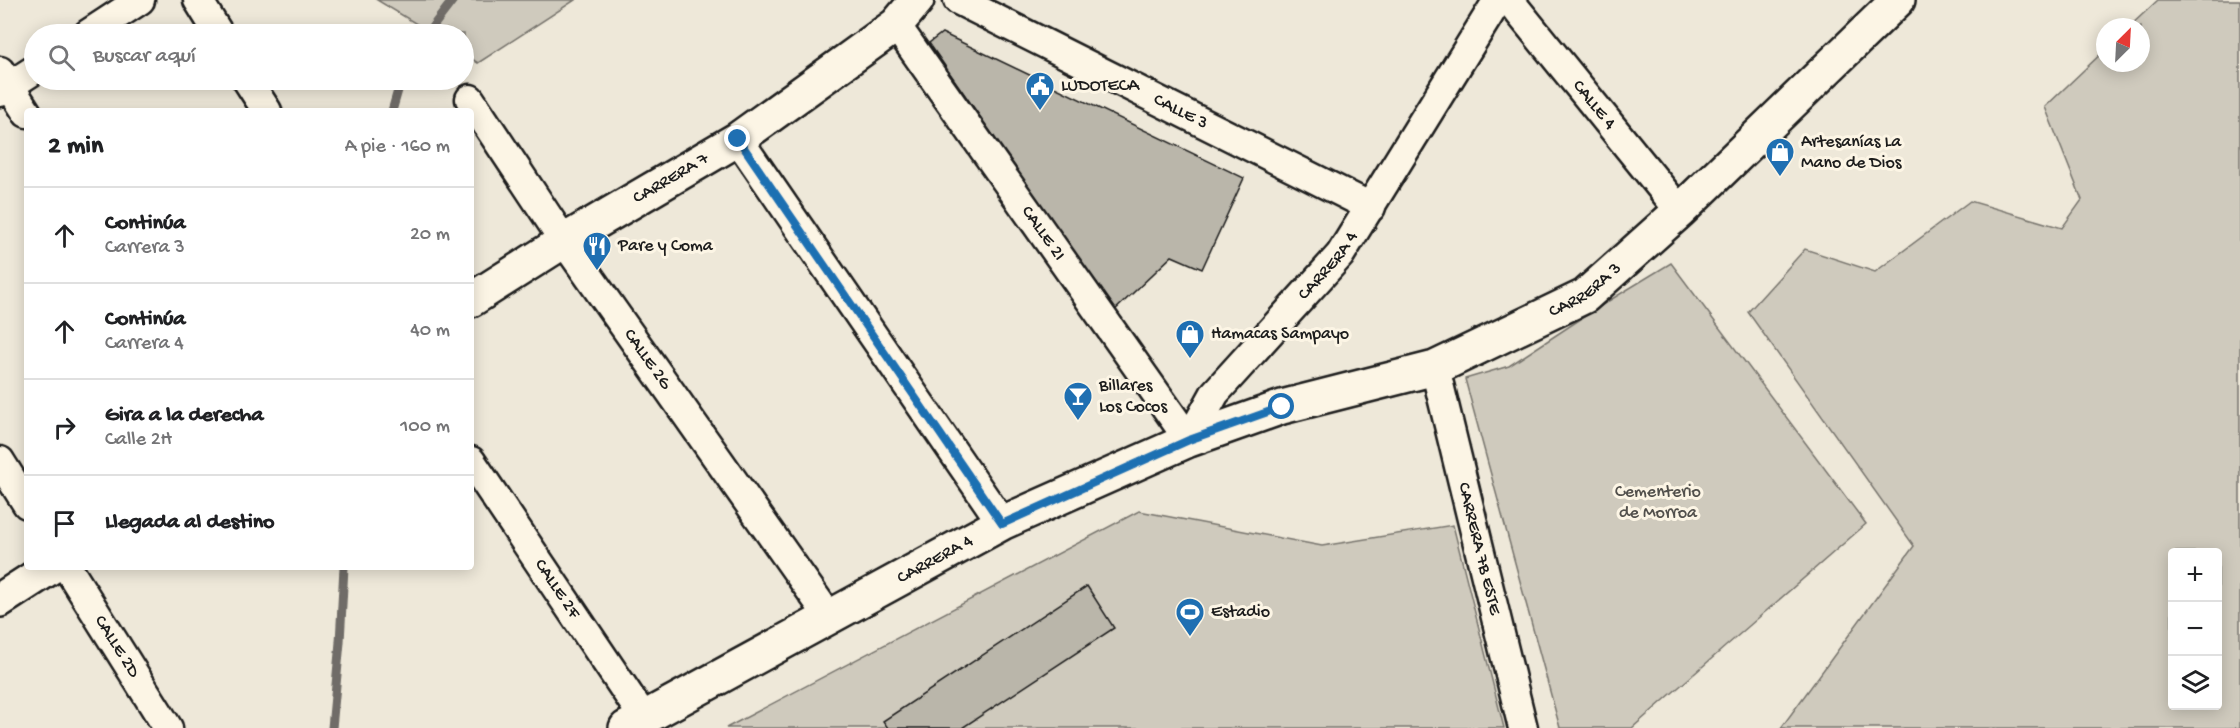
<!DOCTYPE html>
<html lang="es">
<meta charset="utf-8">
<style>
body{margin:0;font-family:"Gochi Hand",sans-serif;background:#f2f2f2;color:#202124}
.controls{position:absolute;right:18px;bottom:18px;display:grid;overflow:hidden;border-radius:6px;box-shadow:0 3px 15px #0003}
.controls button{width:54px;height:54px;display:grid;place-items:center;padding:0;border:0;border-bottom:2px solid #e0e0e0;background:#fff;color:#202124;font:30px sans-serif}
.compass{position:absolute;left:2096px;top:18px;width:54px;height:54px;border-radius:50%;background:#fff;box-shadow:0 3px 15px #0003;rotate:24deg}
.stop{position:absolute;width:18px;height:18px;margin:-14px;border:4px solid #1f6fb2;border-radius:50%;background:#fff}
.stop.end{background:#1f6fb2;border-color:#fff;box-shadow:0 2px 6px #0008}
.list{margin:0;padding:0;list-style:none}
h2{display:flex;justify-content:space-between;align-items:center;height:78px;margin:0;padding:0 24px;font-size:26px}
h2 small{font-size:20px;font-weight:400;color:#757577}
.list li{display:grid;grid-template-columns:39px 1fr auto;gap:18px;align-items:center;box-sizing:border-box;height:96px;padding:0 24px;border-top:2px solid #e0e0e0}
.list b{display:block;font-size:22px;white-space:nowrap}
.list p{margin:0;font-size:20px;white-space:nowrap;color:#757577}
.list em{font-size:20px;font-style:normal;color:#757577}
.icon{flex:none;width:33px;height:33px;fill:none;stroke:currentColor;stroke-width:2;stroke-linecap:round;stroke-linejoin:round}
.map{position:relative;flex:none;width:2240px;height:728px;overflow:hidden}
.search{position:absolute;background:#fff;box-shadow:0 3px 15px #0003;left:24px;top:24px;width:450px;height:66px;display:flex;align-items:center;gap:15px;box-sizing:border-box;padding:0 21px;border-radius:33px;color:#757577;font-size:22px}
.panel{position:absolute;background:#fff;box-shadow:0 3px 15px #0003;left:24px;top:108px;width:450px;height:462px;border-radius:6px}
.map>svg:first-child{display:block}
.green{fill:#cfcabd;stroke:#76736c;stroke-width:1.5;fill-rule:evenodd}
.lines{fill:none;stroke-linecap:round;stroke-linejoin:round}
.stream{stroke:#6f6c67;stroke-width:9}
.building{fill:#bab6aa;stroke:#1c1c1c;stroke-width:1.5}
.street-casing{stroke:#1c1c1c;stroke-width:33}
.secondary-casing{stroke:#1c1c1c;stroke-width:38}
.street{stroke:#fcf5e5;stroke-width:28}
.secondary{stroke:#fcf5e5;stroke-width:33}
.route{stroke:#1f6fb2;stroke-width:8}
.labels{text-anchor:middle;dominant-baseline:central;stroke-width:6;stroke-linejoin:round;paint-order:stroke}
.poi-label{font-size:18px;fill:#1c1c1c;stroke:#fcf5e5;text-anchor:start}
.street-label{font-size:18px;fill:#1c1c1c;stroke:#fcf5e5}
.park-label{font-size:18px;fill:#52504c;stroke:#fcf5e5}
</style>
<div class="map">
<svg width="2240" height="728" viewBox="0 0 2240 728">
<rect width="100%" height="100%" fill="#eee8d9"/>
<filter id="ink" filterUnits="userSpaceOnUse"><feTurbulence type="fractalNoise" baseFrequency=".0167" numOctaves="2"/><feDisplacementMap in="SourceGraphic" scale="12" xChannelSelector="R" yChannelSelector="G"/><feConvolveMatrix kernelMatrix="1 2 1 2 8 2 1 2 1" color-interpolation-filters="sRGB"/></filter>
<g filter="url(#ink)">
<path class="green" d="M377 0H575L478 63 464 54V34H433Z
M2158 0H2240V728H1781L1914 546 1748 312 1805 249 1875 272 1970 201 2062 228 2082 200 2045 107 2105 50V63H2141V27H2129ZM2172 552H2218V706H2172Z
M1671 263 1866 524 1632 728H1560L1465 379 1509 366 1602 305Z
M1139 511 1322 546 1453 525 1504 728H726Z"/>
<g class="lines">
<path class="stream" d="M427 34 453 0
M392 111 401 80
M332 728 340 642 344 567"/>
</g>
<path class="building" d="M942 33 1244 178 1202 269 1172 256 1114 311 929 43Z
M1087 586 1114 628 962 728H888L883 721Z"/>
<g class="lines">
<g class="street-casing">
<g id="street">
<path d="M198 0 219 34"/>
<path id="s1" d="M958 0 1371 207"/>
<path id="s2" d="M1509 0 1680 211"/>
<path id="s3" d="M896 25 1189 440 1215 393 1340 255 1498 0"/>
<path d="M88 34 140 0"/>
<path d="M0 71 27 113"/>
<path d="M247 80 267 111"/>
<path d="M0 92 34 70"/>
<path id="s4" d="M470 99 564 241 830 618"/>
<path d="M738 139 1002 523"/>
<path id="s5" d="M1435 368 1523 728"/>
<path d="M0 461 27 504"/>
<path id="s6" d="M471 461 644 718"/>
<path id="s7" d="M67 567 168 728"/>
</g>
</g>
<g class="secondary-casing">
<g id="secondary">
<path id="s8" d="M471 300 564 241 738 139 896 25 917 0"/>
<path d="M0 600 51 567"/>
<path id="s9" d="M626 728 1002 523 1189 440 1282 407 1435 368 1585 296 1680 211 1898 0"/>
</g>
</g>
<use href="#street" class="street"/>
<use href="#secondary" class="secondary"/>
</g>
</g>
<g class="lines" filter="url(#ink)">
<path class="route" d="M738 139 1002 524 1189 440 1282 407"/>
</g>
<defs>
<g id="civic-pin" transform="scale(1.5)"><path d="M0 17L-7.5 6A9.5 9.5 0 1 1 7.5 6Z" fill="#1f6fb2" stroke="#fcf5e5"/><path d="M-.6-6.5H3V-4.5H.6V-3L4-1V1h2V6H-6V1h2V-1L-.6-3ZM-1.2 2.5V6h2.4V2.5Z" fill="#fff"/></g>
<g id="shop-pin" transform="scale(1.5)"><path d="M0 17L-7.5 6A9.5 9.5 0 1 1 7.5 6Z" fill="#1f6fb2" stroke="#fcf5e5"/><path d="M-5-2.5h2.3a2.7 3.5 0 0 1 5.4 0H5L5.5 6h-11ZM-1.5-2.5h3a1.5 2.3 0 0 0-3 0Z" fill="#fff"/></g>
<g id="restaurant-pin" transform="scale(1.5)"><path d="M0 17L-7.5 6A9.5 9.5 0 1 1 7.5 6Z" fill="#1f6fb2" stroke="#fcf5e5"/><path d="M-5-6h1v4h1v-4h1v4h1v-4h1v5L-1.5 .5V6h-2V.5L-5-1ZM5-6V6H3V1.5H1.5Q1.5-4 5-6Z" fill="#fff"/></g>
<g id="bar-pin" transform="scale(1.5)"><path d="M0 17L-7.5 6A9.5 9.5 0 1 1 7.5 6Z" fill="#1f6fb2" stroke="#fcf5e5"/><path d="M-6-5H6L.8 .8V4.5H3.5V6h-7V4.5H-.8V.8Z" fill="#fff"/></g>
<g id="stadium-pin" transform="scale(1.5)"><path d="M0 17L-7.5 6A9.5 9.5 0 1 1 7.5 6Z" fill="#1f6fb2" stroke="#fcf5e5"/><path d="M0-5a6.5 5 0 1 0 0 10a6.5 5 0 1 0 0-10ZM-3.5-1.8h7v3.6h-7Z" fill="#fff"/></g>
</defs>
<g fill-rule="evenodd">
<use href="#civic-pin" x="1040" y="86"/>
<use href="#shop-pin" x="1780" y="152"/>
<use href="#restaurant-pin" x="597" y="246"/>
<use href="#shop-pin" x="1190" y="334"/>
<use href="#bar-pin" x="1078" y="396"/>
<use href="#stadium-pin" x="1190" y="612"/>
</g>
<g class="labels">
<g class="poi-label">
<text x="1061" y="86">LUDOTECA</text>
<text x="1801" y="142">Artesanías La<tspan x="1801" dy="21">Mano de Dios</tspan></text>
<text x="618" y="246">Pare y Coma</text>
<text x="1211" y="334">Hamacas Sampayo</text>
<text x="1099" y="386">Billares<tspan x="1099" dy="21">Los Cocos</tspan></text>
<text x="1211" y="612">Estadio</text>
</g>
<g class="street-label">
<text stroke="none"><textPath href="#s2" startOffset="135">CALLE 4</textPath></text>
<text stroke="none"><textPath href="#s1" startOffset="249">CALLE 3</textPath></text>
<text stroke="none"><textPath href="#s8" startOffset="234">CARRERA 7</textPath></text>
<text stroke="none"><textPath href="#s3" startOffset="255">CALLE 2I</textPath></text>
<text stroke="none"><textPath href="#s3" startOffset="732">CARRERA 4</textPath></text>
<text stroke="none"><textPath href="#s9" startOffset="1059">CARRERA 3</textPath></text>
<text stroke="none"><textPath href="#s4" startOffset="315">CALLE 2G</textPath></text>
<text stroke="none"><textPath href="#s5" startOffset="186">CARRERA 7B ESTE</textPath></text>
<text stroke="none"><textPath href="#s9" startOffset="352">CARRERA 4</textPath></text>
<text stroke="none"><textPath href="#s6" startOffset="154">CALLE 2F</textPath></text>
<text stroke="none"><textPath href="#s7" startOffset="94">CALLE 2D</textPath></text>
</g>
<g class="park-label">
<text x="1658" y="492">Cementerio<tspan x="1658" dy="21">de Morroa</tspan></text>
</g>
</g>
</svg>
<div class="controls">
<button>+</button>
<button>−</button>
<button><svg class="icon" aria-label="layers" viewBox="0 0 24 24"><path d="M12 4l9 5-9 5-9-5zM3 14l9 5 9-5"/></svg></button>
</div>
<svg class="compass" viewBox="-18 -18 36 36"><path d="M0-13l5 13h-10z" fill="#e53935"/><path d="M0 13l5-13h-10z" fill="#757577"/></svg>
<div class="stop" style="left:1282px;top:407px"></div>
<div class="stop end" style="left:738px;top:139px"></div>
<div class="search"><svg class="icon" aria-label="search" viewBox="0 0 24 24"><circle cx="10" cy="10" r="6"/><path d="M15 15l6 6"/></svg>Buscar aquí</div>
<section class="panel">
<h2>2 min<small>A pie · 160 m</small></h2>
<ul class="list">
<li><svg class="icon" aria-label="ahead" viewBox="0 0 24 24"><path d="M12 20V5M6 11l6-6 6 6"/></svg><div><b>Continúa</b><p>Carrera 3</p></div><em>20 m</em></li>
<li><svg class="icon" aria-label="ahead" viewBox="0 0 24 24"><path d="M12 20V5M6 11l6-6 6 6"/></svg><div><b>Continúa</b><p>Carrera 4</p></div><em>40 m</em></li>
<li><svg class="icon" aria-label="right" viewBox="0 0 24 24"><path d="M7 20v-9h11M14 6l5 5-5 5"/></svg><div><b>Gira a la derecha</b><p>Calle 2H</p></div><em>100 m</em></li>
<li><svg class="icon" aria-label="arrive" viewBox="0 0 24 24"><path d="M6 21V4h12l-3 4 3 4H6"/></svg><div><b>Llegada al destino</b></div></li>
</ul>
</section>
</div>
